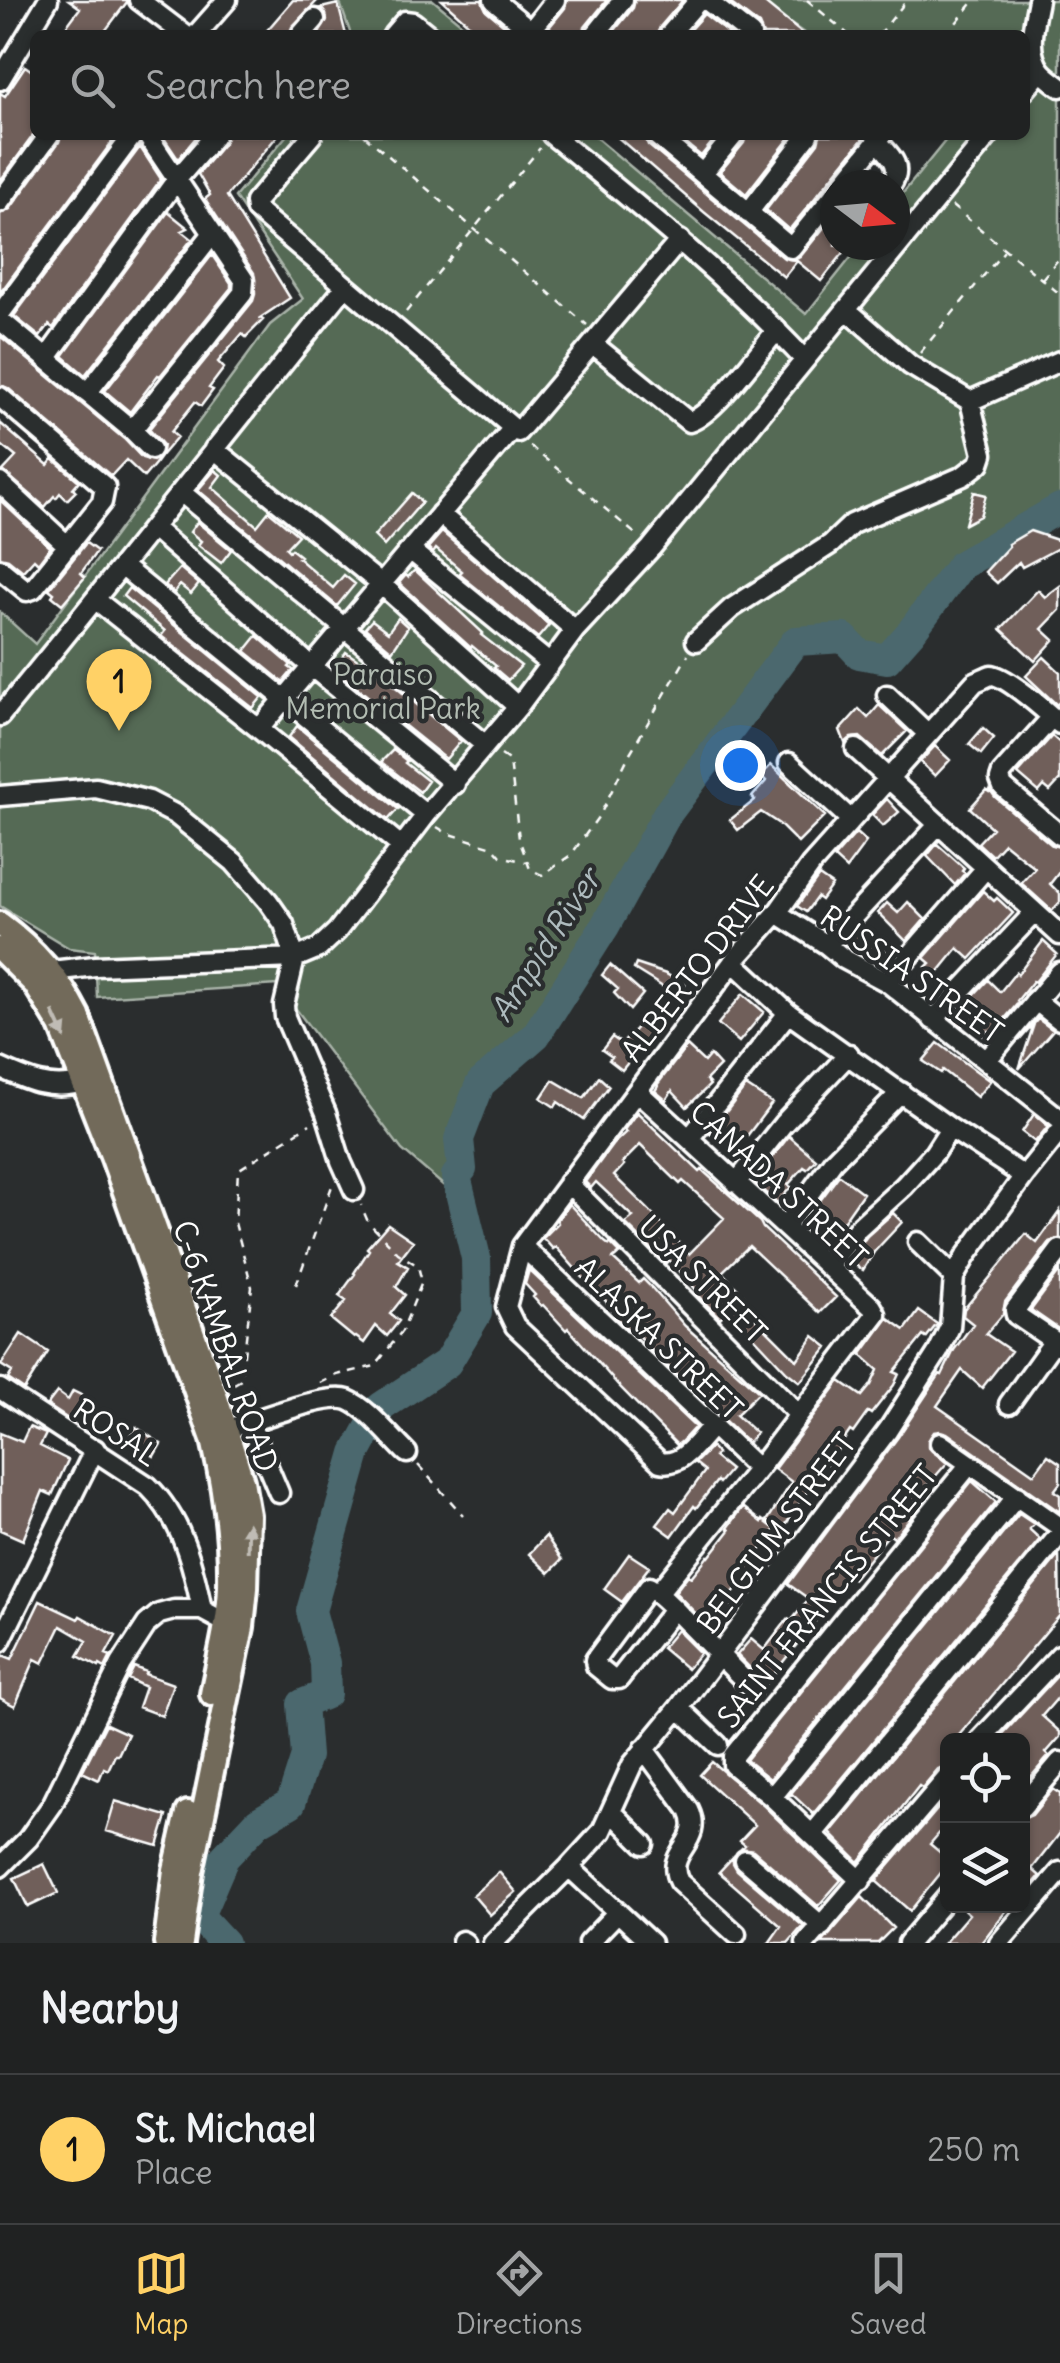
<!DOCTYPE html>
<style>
body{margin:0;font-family:Delius,sans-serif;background:#282a2a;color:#f1f3f6}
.controls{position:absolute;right:30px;bottom:30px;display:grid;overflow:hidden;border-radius:15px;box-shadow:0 2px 8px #0004}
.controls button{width:90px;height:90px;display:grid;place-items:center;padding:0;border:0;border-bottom:2px solid #3d3f40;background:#202222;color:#f1f3f6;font:50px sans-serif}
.compass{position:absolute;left:820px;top:170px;width:90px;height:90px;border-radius:50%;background:#202222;box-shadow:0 2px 8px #0004;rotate:106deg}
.you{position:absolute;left:740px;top:765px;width:35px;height:35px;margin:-25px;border:8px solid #fff;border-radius:50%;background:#1a73e8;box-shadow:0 0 0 15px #1a73e833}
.badge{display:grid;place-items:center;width:65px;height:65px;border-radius:50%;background:#ffd166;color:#111;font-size:32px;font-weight:700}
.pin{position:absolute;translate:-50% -82px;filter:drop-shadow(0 2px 5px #0008)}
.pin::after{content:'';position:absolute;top:52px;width:35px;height:30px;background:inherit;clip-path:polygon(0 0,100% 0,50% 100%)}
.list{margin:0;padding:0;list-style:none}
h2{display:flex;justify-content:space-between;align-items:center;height:130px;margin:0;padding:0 40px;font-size:42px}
h2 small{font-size:32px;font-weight:400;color:#a2a4a5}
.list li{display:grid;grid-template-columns:65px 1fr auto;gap:30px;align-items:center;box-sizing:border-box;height:150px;padding:0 40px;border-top:2px solid #3d3f40}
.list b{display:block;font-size:38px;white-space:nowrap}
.list p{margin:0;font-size:32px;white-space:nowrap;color:#a2a4a5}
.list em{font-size:32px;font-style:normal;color:#a2a4a5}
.icon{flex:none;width:55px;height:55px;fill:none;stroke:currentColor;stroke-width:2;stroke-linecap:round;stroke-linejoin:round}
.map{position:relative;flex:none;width:1060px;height:1943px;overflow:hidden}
.search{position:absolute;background:#202222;box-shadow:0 2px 8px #0004;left:30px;right:30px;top:30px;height:110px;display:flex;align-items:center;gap:25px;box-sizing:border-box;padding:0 35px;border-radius:15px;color:#a2a4a5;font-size:38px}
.sheet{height:280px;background:#202222}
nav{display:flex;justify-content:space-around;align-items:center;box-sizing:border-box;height:140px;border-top:2px solid #3d3f40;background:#202222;font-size:28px;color:#a2a4a5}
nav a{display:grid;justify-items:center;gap:5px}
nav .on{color:#ffd166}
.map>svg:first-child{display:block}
.green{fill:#556a55;stroke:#aab4aa;stroke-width:2.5}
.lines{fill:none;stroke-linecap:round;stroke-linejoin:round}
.river{stroke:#4b686e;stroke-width:30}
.building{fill:#705e5a;stroke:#fff;stroke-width:2.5;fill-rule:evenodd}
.minor-casing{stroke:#fff;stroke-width:25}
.major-casing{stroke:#fff;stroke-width:30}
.path{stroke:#fff;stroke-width:2.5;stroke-dasharray:8 8;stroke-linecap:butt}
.minor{stroke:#2a2d2e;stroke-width:18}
.major{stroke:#726b5a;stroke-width:22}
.oneway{fill:#c0bcb5}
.labels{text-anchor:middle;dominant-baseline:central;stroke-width:9;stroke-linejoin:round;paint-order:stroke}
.park-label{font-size:30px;fill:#b2bcb2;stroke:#2a2d2e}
.street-label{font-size:30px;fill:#fff;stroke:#2a2d2e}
.water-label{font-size:32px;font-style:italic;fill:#aebbbe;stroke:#2a2d2e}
</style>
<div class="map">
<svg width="1060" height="1943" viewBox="0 0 1060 1943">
<rect width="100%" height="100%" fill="#2a2d2e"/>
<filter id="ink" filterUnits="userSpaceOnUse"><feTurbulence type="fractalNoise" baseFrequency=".01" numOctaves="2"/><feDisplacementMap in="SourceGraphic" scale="20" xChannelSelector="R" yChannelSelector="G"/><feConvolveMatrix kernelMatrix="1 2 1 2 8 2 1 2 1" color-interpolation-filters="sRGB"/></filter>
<g filter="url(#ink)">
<path class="green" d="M339 0H433L475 35H351Z
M756 0H1060V508L961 565 911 632 887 659 859 654 844 638 796 641 667 814 605 926 536 1035 480 1084 459 1139 462 1169 444 1186 402 1150 278 985 97 997 95 951 69 948 0 906V612L35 644 270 325 303 299 235 197 287 135H593L806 314 861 245H895V203L950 135H1025V35H807Z"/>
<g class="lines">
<path class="river" d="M224 1943 199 1916 224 1858 258 1822 291 1803 306 1756 302 1704 326 1694 325 1663 311 1611 356 1453 381 1407 447 1363 477 1313 476 1258 456 1176 462 1169 459 1139 480 1084 536 1035 605 926 667 814 796 641 844 638 859 654 887 659 911 632 961 565 1060 508"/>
</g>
<path class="building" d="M69 0H127V2L102 35H60L80 8Z
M293 0H318L292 27 289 35H263Z
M442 0H482L486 10 516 35H481Z
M567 0H607L585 27 583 35H548L547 30 565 8Z
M635 0H683L660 27 657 35H611L633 8Z
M726 0H761L804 35H763L759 25Z
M338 4 346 35H318L327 20 326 14 321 8Z
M704 14 731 35H685Z
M25 66 35 73V133L0 181V93L5 96Z
M61 135H111L115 138 0 293V214L10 209 59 142Z
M162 135H198L178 159Z
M227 135H278L227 196 290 298 260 318 263 320 246 337 242 334 218 362 224 368 209 388 213 390 201 406 195 402 171 432 177 437 160 457 163 445 149 429 253 301 255 294 254 273 205 199 210 195 198 174 224 143Z
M615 135H644L648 145 784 258 794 260 800 257 835 214V245H850L821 281 797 261 784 277 704 212Z
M675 135H718L701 156Z
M746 135H792L746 194 720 172 744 143Z
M820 135H866L789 230 766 210 818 143Z
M140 147 161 179 53 328 49 325 40 337 14 316Z
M168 212 188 228 182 231 192 239 85 375 63 356Z
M212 255 231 283V288L160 376 158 375 130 412 105 391Z
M0 336 124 439 142 458 153 461 160 457 155 464 144 477 126 460 111 476 8 388 0 385Z
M0 423 48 465 53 459 79 481 73 488 76 491 67 500 60 493 56 498 54 496 45 507 3 471 16 457 0 444Z
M215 470 221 475 212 487 257 526 269 511 298 535 286 548 289 551 291 549 300 556 298 558 333 588 344 575 355 584 337 606 198 490Z
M974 492 986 495 980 516 965 524Z
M412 493 422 502 384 546 374 536Z
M0 500 50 547 38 563 34 559 23 571 8 559 0 557Z
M197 522 231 550 221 563 198 545 201 541 190 532Z
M1030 531 1060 541V547L1022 567 1019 562 997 583 985 572 1009 546 1008 544Z
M442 532 549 625 538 638 459 574 462 571 436 549 433 553 428 548Z
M86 543 97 551 81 573 85 577 62 604 52 596 54 593 49 589Z
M180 568 199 584 191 594 180 585 174 593 165 585Z
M415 570 483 633 481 635 521 666 508 680 494 668 496 666 472 646 471 648 399 583 406 575 408 577Z
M1060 586V610L1042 629 1054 640 1035 661 1001 629 1038 590 1045 597Z
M129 588 262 697 253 708 161 636 165 631 123 596Z
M398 618 408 627 392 651 365 628 372 620 388 632Z
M257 636 291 665 289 667 293 670 283 682 245 651Z
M346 652 361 662 363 660 461 741 446 759 334 669Z
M1044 657 1060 672V701L1057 705 1026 676Z
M879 705 907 731 882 756 860 737 851 738 845 743 840 730 859 709 868 718Z
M297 726 398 809 388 820 289 737Z
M983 728 994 738 981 754 969 744Z
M1052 736 1060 743V780L1050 791 1044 786 1039 792 1018 774Z
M935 746 950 760 935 776 920 762Z
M393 750 407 761 405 763 428 781 420 792 381 762Z
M771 765 825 816 798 843 779 824 761 812 738 830 730 820 755 800 752 797 766 781 761 776Z
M986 790 989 792 990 790 995 797 1052 845 1060 847V871L1050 884 1060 894V902L1052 911 1021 883 1035 868 1004 843 992 856 978 843 992 828 970 808Z
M887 799 899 812 883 826 872 815Z
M856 833 866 842 846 869 834 858Z
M937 844 964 868 962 871 965 873 955 885 927 856Z
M819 876 832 885 821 900 817 897 806 912 797 906Z
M983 891 994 901 997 898 1013 913 970 959 958 948 936 975 926 967 930 963 924 958Z
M908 902 925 919 906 941 878 913 887 903 898 913Z
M859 929 885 951 876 962 848 940Z
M1043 941 1057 954 1035 982 1033 981 1017 1001 1018 1003 992 1034 989 1031 984 1036 967 1022 962 1026 952 1018 988 980 1000 992 1016 972 1018 974Z
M636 964 666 974 685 985 679 997 634 969Z
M610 965 643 994 630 1010 614 993 618 989 602 975Z
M743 994 764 1012 739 1042 718 1024Z
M648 1015 659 1024 622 1070 609 1060 612 1057 602 1050 612 1037 622 1044Z
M1038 1019 1053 1030 1019 1069 1034 1024 1019 1041Z
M938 1043 990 1081 977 1097 943 1070 941 1073 923 1061Z
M687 1046 704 1062 710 1055 720 1066 706 1080 710 1085 687 1107 672 1091 666 1100 655 1091 658 1086 657 1085Z
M599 1077 609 1086 584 1120 558 1102 555 1107 541 1098 553 1080 584 1098Z
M746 1086 772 1103 737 1149 710 1133Z
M637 1112 700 1172 702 1170 760 1222 763 1228 836 1297 820 1313 749 1246 722 1272 744 1296 738 1301 797 1360 814 1336 828 1347 800 1382 787 1372 739 1321 736 1324 725 1313 720 1318 697 1295 699 1293 669 1260 666 1263 625 1223 633 1217 596 1182 591 1188 585 1182 613 1144 626 1132 624 1130ZM640 1145 680 1184 683 1181 724 1218 689 1254 648 1209 614 1176 624 1165 622 1163Z
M1034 1114 1048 1126 1035 1142 1022 1132Z
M789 1136 816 1159 807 1169 804 1167 788 1185 791 1187 777 1203 754 1181Z
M839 1175 863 1193 835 1233 810 1214Z
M569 1204 605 1242 609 1245 610 1243 620 1253 613 1259 639 1283 643 1279 652 1288 685 1326 759 1392 736 1415 756 1433 748 1443 655 1354 637 1334 635 1336 614 1316 616 1314 596 1289 594 1290 556 1247 553 1249 543 1238 558 1223 557 1220Z
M1060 1211V1238L1050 1242 1005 1302 1003 1314 986 1334 1011 1351 982 1388 962 1370 937 1406 1034 1474 1048 1455 1060 1463V1483L1054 1491 1060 1495V1512L947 1433 940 1431 934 1432 928 1441V1447L947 1463 913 1502 919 1507 894 1538 889 1534 853 1579 850 1577 764 1686 761 1679 737 1655 751 1639 764 1650 788 1619 791 1621 809 1599 788 1584 898 1437 940 1374 942 1375 954 1350 973 1324 963 1316 964 1309 1026 1234 1037 1243Z
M893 1213 902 1222 874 1252 863 1270 849 1261 867 1236Z
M388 1224 413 1241 398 1261 408 1267 396 1287 405 1295 390 1314 399 1321 387 1336 376 1326 364 1343 356 1337 354 1338 331 1319 346 1301 339 1296 355 1274 354 1273 369 1250 367 1248Z
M529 1270 695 1427 681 1442 677 1445 618 1385 568 1328 566 1330 543 1305 541 1306 533 1297 535 1295 525 1284Z
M1060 1271V1330L1031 1310Z
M919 1311 937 1324 926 1338 923 1336 894 1372 899 1374 894 1385 871 1414 868 1412 853 1433 850 1431 823 1471 828 1474 820 1486 813 1482 783 1529 767 1521 792 1482 774 1469 840 1381 862 1396 871 1385 878 1370 861 1355 888 1318 905 1330Z
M21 1334 48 1352 24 1390 8 1379 12 1372 1 1365Z
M73 1391 85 1397 71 1421 47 1405 57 1392 68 1400Z
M29 1427 46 1434 40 1446 68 1460 52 1495 43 1491 23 1540 0 1530V1433L22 1442Z
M136 1427 161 1444 154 1456 128 1440Z
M711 1447 717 1453 714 1457 730 1470 719 1483 717 1481 696 1508 694 1506 672 1536 657 1525 670 1508 675 1512 705 1471 695 1463Z
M972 1481 996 1502 770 1779 746 1760Z
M743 1507 762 1522 763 1520 775 1529 753 1561 759 1565 750 1577 747 1575 725 1603 732 1608 714 1632 675 1592 688 1575 691 1577 708 1556 709 1557 730 1530 728 1528Z
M1019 1514 1034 1524 1029 1529 1040 1539 813 1814 792 1794 789 1796Z
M546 1536 562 1560 549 1573 529 1554Z
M629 1554 649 1567 622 1602 604 1589Z
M1059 1555 1060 1615 955 1740H948V1750L942 1756 948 1765 938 1769 922 1788 919 1786 859 1862 830 1833Z
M40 1601 78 1619 80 1616 116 1636 106 1654 111 1656 105 1668 100 1665 99 1667 78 1656 87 1641 61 1626 43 1663 35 1659 15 1706 0 1698V1654L12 1659Z
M677 1630 700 1653 687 1669 662 1648Z
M134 1667 146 1672 145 1674 173 1684 162 1716 138 1707 145 1687 128 1679Z
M1060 1673V1695L1042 1716 1060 1732V1737L1046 1753 1049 1756 1022 1787V1740H1009L1002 1735Z
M106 1724 128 1734 118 1755H115L108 1770 104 1768 99 1780 82 1772Z
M712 1762 764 1806 841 1880 818 1906 753 1850 742 1848 745 1845 740 1841 755 1825 700 1775Z
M1053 1789 1060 1794V1833L1032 1869 1040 1876 1028 1890 1022 1885V1819L1032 1815Z
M948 1797V1823L930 1844 948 1859V1864L910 1911 876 1881Z
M115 1801 167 1816 158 1846 106 1831Z
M733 1857V1863L737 1870 803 1926 788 1943H769L781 1926 719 1872Z
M44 1864 58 1893 28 1907 14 1878Z
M499 1872 516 1892 490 1915 473 1895Z
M862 1897 893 1928 878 1943H822Z
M960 1906H1010L981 1943H944L969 1914Z"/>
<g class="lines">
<g class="minor-casing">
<path id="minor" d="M139 0 185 35
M494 0 536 35
M706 0 751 35
M1038 0C1034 23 1025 50 1041 71 1046 77 1054 82 1060 87
M531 31 555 0
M196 35 227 0
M301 35 315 19
M393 35 405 21 413 22 429 35
M595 35 623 0
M669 35 699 0
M0 80 48 0
M1025 90 1041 71
M312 135 255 202 256 210 518 432 680 240
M552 135C639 206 727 277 804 359
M656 135 791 248 835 194
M877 141C890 155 904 166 891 185
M703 173 734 135
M842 185 882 135
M0 202 49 135
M748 213 808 135
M0 314 133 135
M0 320 132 430 151 449
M593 344 689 422C714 415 758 352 777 330
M46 359 177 179 215 135
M87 393 213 233
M0 397 105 487 102 502 33 589 27 591 0 569
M970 401 1060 361
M132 430 243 293 244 280 147 135
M214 449 382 585 518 707
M0 483 68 546
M182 493 484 744
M440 514 575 630
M153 528 312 667 455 784
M410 550 550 664
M123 567 426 815
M96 600 259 729 402 847
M696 641 732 608 831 544 852 524 963 476 980 463 983 454 970 401 910 365 847 310
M887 695 927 733
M0 716C117 574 229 430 345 287
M1052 717 1002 773 1000 779 1003 787 1060 835
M259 729 513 428
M856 749 1060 935
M789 763 850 819
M0 796 96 788 149 801 176 815 234 862 268 901 284 924 295 958 284 1005 285 1017 326 1113 341 1161 354 1190
M777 913 827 945 844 959 887 982 1060 1119
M827 945 939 824
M733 962 788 1013 950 1128 1024 1176
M43 972 95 966 295 958 319 948 337 931 426 815 518 707 575 630 651 548 989 135
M887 982 986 868
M1035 1000 1060 1020
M933 1020 1034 913
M987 1060 1060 972
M0 1068C29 1081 51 1091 83 1082
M637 1091 872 1307 876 1314 758 1469 658 1593
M689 1139 788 1013
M568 1183 799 1415
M736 1183 783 1124 849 1054
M785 1227 833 1161 901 1092
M918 1242 954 1277
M522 1246 758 1469
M1060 1250 1015 1310 1016 1315 1060 1345
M829 1266 858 1228 904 1186 934 1153 950 1128
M0 1389 148 1486C182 1519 193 1565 202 1610L226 1623 237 1626
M1009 1404 1054 1341
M250 1424 279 1493
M712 1426C698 1441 682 1467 660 1462L515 1326 506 1307 522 1246 637 1091 733 962 777 913 811 865 975 682C978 681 988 676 991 675 1006 675 1048 713 1060 724
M226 1429C253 1423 325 1392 348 1400 368 1408 391 1438 407 1453
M940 1443 1060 1527
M674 1609 619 1679H612L596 1666 595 1660 649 1587C664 1597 677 1612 690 1625 711 1646 731 1667 752 1688
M0 1642 95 1449
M679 1708 718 1745
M980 1740 1060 1655
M644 1749 689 1810C705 1843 663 1851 679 1882L736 1934
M772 1797 1017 1496
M1022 1807 1060 1762
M612 1812 644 1844
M812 1835 1060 1534
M745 1860 822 1926
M0 1867 28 1839 52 1805 121 1664 147 1624 159 1614 174 1610H202
M569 1867 651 1943
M861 1881 772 1797 733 1765V1756L970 1464
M462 1941 465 1943
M493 1943 569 1867 602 1831 632 1765 679 1708 888 1430 938 1352 950 1327 954 1277 966 1256 1024 1176 1060 1131
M588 1943 617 1913
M806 1943 948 1777
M908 1943 948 1896
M999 1943 1060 1872"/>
</g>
<g class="major-casing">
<path id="major" d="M0 924C34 949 59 978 78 1016L215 1395 242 1481 248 1515 246 1588 242 1627 191 1872 181 1943
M0 949 35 984 61 1026 113 1158 213 1439C224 1486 231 1536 230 1586 229 1622 219 1658 212 1694
M166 1943 175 1870 188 1813"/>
</g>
<path class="path" d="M807 0 849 35
M879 35 907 0
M946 35 975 0
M364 135 587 325
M952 206 1060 294
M1042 279 1060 257
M406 312 540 148
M920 353 1004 251
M530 446 639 537
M501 755 510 761 519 839 530 869 542 875 571 855 601 813 630 753 688 655
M437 827 447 833 493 847 501 856 526 862
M296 1285 332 1186
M320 1383 337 1375 375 1366 402 1331 422 1282 418 1266 398 1253 368 1222 361 1205
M234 1384 241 1380 252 1287 235 1223 238 1170 310 1124
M418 1465 463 1515"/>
<use href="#minor" class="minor"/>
<use href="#major" class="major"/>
</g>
<defs><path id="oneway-solid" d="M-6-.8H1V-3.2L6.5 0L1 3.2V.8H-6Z" transform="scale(2.5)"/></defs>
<g class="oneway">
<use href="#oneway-solid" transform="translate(59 1025) rotate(65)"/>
<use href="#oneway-solid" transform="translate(248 1537) rotate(-89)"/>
</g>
</g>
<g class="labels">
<g class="park-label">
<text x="383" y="674">Paraiso<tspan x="383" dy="34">Memorial Park</tspan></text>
</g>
<g class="street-label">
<text transform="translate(697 968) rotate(-52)">ALBERTO DRIVE</text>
<text transform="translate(912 974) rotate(35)">RUSSIA STREET</text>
<text transform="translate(779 1184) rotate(43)">CANADA STREET</text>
<text transform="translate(703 1279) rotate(45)">USA STREET</text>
<text transform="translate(659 1338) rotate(44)">ALASKA STREET</text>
<text transform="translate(226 1346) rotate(71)">C-6 KAMBAL ROAD</text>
<text transform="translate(116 1432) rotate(34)">ROSAL</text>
<text transform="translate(776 1533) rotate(-53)">BELGIUM STREET</text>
<text transform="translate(827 1596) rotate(-51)">SAINT FRANCIS STREET</text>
</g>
<g class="water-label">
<text transform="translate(545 945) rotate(-57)">Ampid River</text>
</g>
</g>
</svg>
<div class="controls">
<button><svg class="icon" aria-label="locate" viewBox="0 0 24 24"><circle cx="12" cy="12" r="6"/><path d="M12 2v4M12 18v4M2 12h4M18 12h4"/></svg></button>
<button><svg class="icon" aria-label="layers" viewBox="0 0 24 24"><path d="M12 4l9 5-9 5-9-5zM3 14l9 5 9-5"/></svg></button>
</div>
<svg class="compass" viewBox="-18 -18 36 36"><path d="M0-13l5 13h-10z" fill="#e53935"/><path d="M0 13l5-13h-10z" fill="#a2a4a5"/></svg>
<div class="you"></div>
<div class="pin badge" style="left:119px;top:731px">1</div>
<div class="search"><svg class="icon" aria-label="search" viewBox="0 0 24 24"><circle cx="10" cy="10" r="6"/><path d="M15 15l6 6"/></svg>Search here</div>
</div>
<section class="sheet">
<h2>Nearby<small></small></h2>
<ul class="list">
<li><span class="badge">1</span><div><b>St. Michael</b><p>Place</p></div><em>250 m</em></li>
</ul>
</section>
<nav>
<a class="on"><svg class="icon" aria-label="map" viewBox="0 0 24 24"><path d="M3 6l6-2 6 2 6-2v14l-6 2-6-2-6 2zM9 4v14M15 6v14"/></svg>Map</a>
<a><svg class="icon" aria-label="directions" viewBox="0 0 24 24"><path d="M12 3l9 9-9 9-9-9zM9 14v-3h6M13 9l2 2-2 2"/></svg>Directions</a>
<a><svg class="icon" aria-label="saved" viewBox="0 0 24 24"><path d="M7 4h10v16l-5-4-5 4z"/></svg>Saved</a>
</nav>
